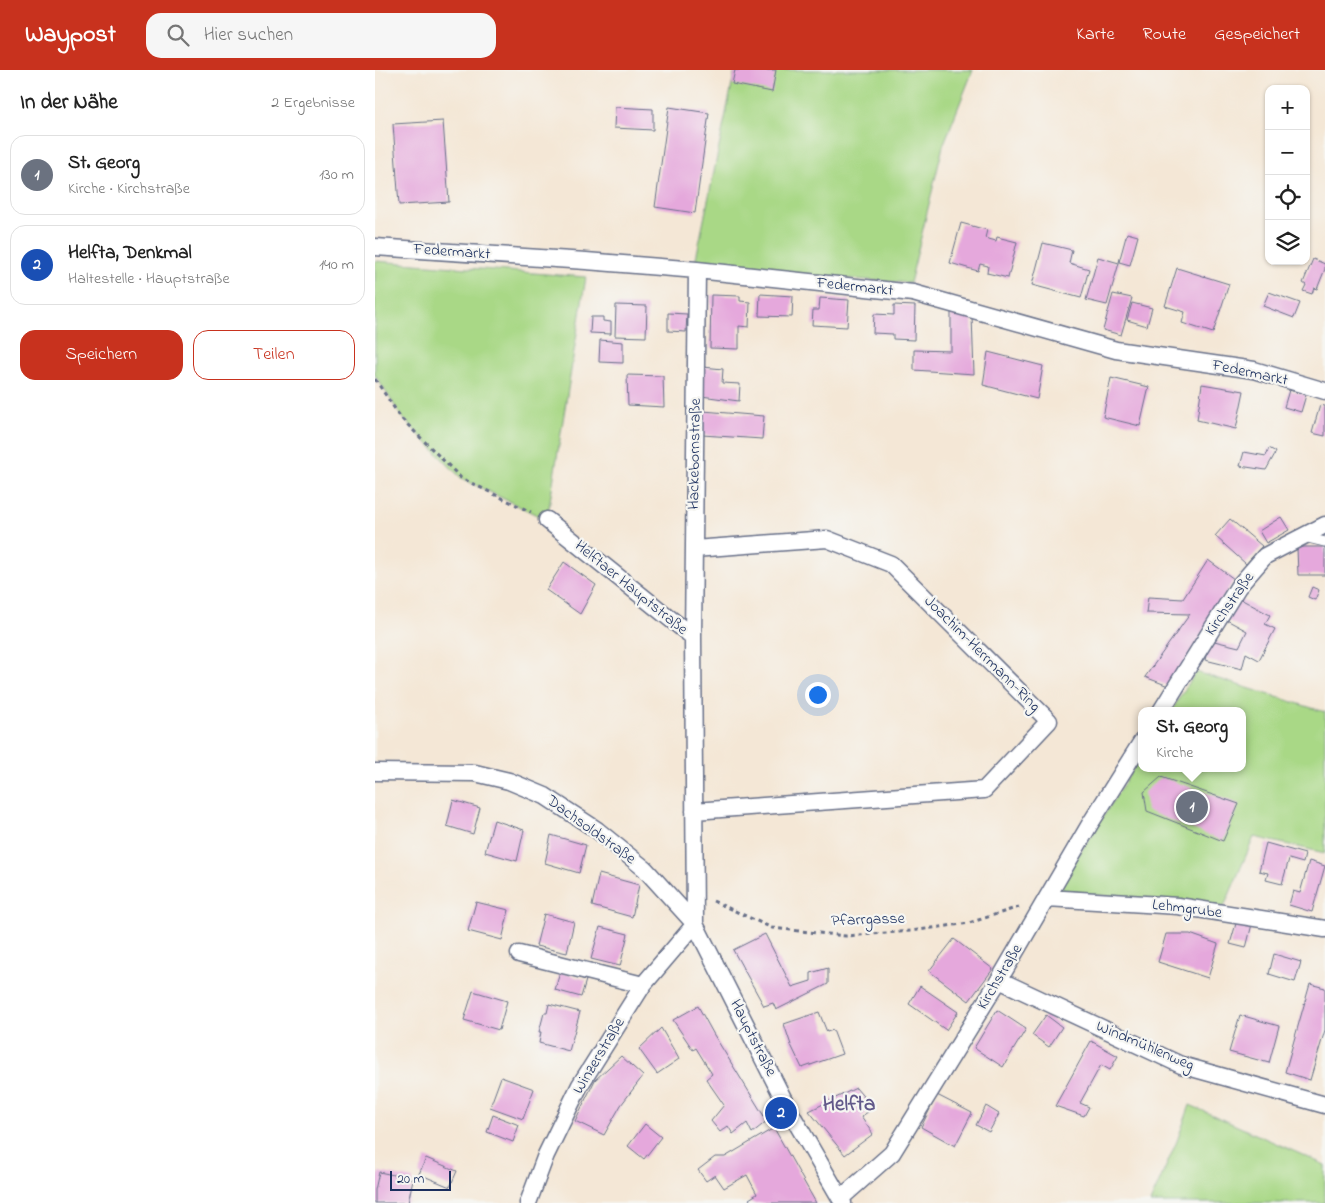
<!DOCTYPE html>
<html lang="de">
<meta charset="utf-8">
<style>
body{margin:0;font-family:"Indie Flower",sans-serif;background:#f6f6f6;color:#222}
.controls{position:absolute;right:15px;top:15px;display:grid;overflow:hidden;border-radius:10px;box-shadow:0 1px 4px #0004}
.controls button{width:45px;height:45px;display:grid;place-items:center;padding:0;border:0;border-bottom:1px solid #e0e0e0;background:#fff;color:#222;font:25px sans-serif}
.scale{position:absolute;left:15px;bottom:12px;width:61px;box-sizing:border-box;padding-left:5px;border:2px solid #1b2f5e;border-top:0;font-size:14px;line-height:18px;white-space:nowrap;color:#1b2f5e;-webkit-text-stroke:4px #f6f6f2;paint-order:stroke}
.you{position:absolute;left:442px;top:624px;width:18px;height:18px;margin:-12px;border:4px solid #fff;border-radius:50%;background:#1a73e8;box-shadow:0 0 0 8px #1a73e833}
.badge{display:grid;place-items:center;width:32px;height:32px;border-radius:50%;background:#c8321e;color:#fff;font-size:16px;font-weight:700}
.pin{position:absolute;translate:-50% -50%;border:2px solid #fff;box-shadow:0 1px 5px #0006}
.popup{position:absolute;left:763px;top:637px;width:108px;height:65px;box-sizing:border-box;display:grid;place-content:center;border-radius:10px;background:#fff;filter:drop-shadow(0 1px 4px #0005);font-size:16px;white-space:nowrap;color:#767676}
.popup b{font-size:19px;color:#222}
.popup::after{content:'';position:absolute;left:50%;top:100%;margin-left:-10px;border:10px solid transparent;border-top-color:#fff}
.list{margin:0;padding:0;list-style:none}
h2{display:flex;justify-content:space-between;align-items:center;height:65px;margin:0;padding:0 20px;font-size:21px}
h2 small{font-size:16px;font-weight:400;color:#767676}
.list li{display:grid;grid-template-columns:32px 1fr auto;gap:15px;align-items:center;box-sizing:border-box;height:80px;margin:0 10px 10px;padding:0 10px;border:1px solid #e0e0e0;border-radius:15px}
.list b{display:block;font-size:19px;white-space:nowrap}
.list p{margin:0;font-size:16px;white-space:nowrap;color:#767676}
.list em{font-size:16px;font-style:normal;color:#767676}
.actions{display:flex;gap:10px;padding:15px 20px}
.actions a{flex:1;padding:11px 0;border:1px solid #c8321e;border-radius:15px;text-align:center;font-size:18px;color:#c8321e}
.actions .main{background:#c8321e;color:#fff}
.icon{flex:none;width:28px;height:28px;fill:none;stroke:currentColor;stroke-width:2;stroke-linecap:round;stroke-linejoin:round}
.map{position:relative;flex:none;width:950px;height:1133px;overflow:hidden}
header{display:flex;align-items:center;gap:30px;box-sizing:border-box;height:70px;padding:0 25px;background:#c8321e;color:#fff}
header strong{font-size:24px}
nav{display:flex;gap:28px;margin-inline-start:auto;font-size:18px}
.search{width:350px;height:45px;background:#f6f6f6;display:flex;align-items:center;gap:12px;box-sizing:border-box;padding:0 18px;border-radius:15px;color:#767676;font-size:19px}
main{display:flex}
aside{flex:1;background:#fff}
.map>svg:first-child{display:block}
.green{fill:#a9d886;stroke:#628472}
.building{fill:#e5a8dc}
.lines{fill:none;stroke-linecap:round;stroke-linejoin:round}
.lane-casing{stroke:#676f88;stroke-width:11}
.street-casing{stroke:#676f88;stroke-width:19}
.path{stroke:#676f88;stroke-width:3;stroke-dasharray:4 4;stroke-linecap:butt}
.lane{stroke:#fff;stroke-width:9}
.street{stroke:#fff;stroke-width:16}
.labels{text-anchor:middle;dominant-baseline:central;stroke-width:4.5;stroke-linejoin:round;paint-order:stroke}
.street-label{font-size:16px;fill:#1b2f5e;stroke:#f6f6f2}
.district-label{font-size:21px;font-weight:bold;fill:#62598a;stroke:#f6f6f2}
</style>
<header>
<strong>Waypost</strong>
<div class="search"><svg class="icon" aria-label="search" viewBox="0 0 24 24"><circle cx="10" cy="10" r="6"/><path d="M15 15l6 6"/></svg>Hier suchen</div>
<nav><a>Karte</a><a>Route</a><a>Gespeichert</a></nav>
</header>
<main>
<aside>
<h2>In der Nähe<small>2 Ergebnisse</small></h2>
<ul class="list">
<li><span class="badge" style="background:#6b7280">1</span><div><b>St. Georg</b><p>Kirche · Kirchstraße</p></div><em>130 m</em></li>
<li><span class="badge" style="background:#1a4fb4">2</span><div><b>Helfta, Denkmal</b><p>Haltestelle · Hauptstraße</p></div><em>140 m</em></li>
</ul>
<div class="actions"><a class="main">Speichern</a><a>Teilen</a></div>
</aside>
<div class="map">
<svg width="950" height="1133" viewBox="0 0 950 1133">
<rect width="100%" height="100%" fill="#f6f6f2"/>
<filter id="ink" filterUnits="userSpaceOnUse"><feTurbulence type="fractalNoise" baseFrequency=".02" numOctaves="2"/><feDisplacementMap in="SourceGraphic" scale="10" xChannelSelector="R" yChannelSelector="G"/><feConvolveMatrix kernelMatrix="1 2 1 2 8 2 1 2 1" color-interpolation-filters="sRGB"/></filter>
<filter id="wash" filterUnits="userSpaceOnUse"><feTurbulence type="fractalNoise" baseFrequency=".0096" numOctaves="4" result="noise"/><feDisplacementMap in="SourceGraphic" scale="20" xChannelSelector="R" yChannelSelector="G"/><feGaussianBlur stdDeviation="1.12" result="paint"/><feColorMatrix in="noise" values="0 0 0 0 0 0 0 0 0 0 0 0 0 0 0 0 0 1.4 0 .05"/><feComposite in="paint" operator="in"/></filter>
<g filter="url(#wash)">
<rect width="100%" height="100%" fill="#f4e7d6"/>
<path class="green" d="M360 0H598L568 76 535 213 319 198Z
M0 191 211 207 172 450 86 408 27 347 0 305Z
M821 602 950 642V783L879 767 849 837 681 821 767 685V698H867V641H796Z
M815 1035 950 1095V1133H775L802 1071Z"/>
<g id="blocks">
<path class="building" d="M360 0H401L397 22 357 14Z
M240 37 278 39V60L239 58Z
M294 37 334 43 320 143 280 137Z
M68 51 74 132 24 135 18 54Z
M586 153 612 160 610 168 621 171 622 167 642 172 633 208 612 203 613 196 605 194 603 201 575 193Z
M752 163 763 166 755 195 744 192Z
M668 173 697 180 694 193 714 199 706 228 657 215Z
M723 187 744 193 732 235 711 230Z
M938 189 950 194V199L942 219 939 218 937 224 928 221 931 215 928 213Z
M802 198 854 214 838 263 807 253 810 242 790 236Z
M894 222 925 233 919 248 888 236Z
M385 224 418 226 417 247 384 246Z
M738 224 757 228 746 265 728 260Z
M336 225 365 226V231L375 232 374 257 364 256V279L335 278Z
M445 228 474 230 472 257 437 255 438 240H444Z
M757 233 777 238 772 256 752 250Z
M241 235 272 236 271 267 240 266Z
M519 235 540 236 539 270 518 269V264L498 263 499 244 519 245Z
M576 240 597 246 599 304 539 300V280L576 281Z
M293 243 312 244 311 262 293 261Z
M216 247H228V251L236 252V264L215 263Z
M225 270 248 272V293L224 292Z
M613 282 668 296 662 329 608 315Z
M328 297 348 299 347 313 365 314 364 331 326 326Z
M252 305 288 306 289 337 253 335Z
M736 308 774 317 765 356 728 347Z
M827 314 869 321 861 359 822 350Z
M914 320 931 325 926 342 909 337Z
M945 335 950 336V366L937 363Z
M328 341 389 346 387 369 327 365Z
M894 378 901 382 891 400 865 396 869 382 891 386Z
M906 447 914 460 891 473 884 461Z
M855 449 887 476 871 494 840 466Z
M922 477H950V505H923Z
M833 490 859 509 796 617 770 607 815 544 771 543 773 527 808 529Z
M189 492 221 515 205 544 171 520Z
M937 517 944 520 940 530 933 527Z
M860 526 895 545 890 554 900 559 884 590 871 583 867 599 830 590 835 570 864 577 872 561 848 548Z
M786 707 864 734 848 771 772 741 769 722Z
M78 730 105 738 98 764 72 756Z
M119 750 149 760 142 791 110 782Z
M176 765 211 775 204 803 170 793Z
M891 773 930 784 928 793 914 789 907 814 891 810 893 803 884 801Z
M934 791 950 796 937 842 914 835 918 821 925 823Z
M224 804 264 815 257 847 217 836Z
M101 832 134 840 127 870 93 861Z
M169 844 199 852 192 883 161 876Z
M862 850 877 854 871 878 855 874Z
M225 857 253 864 245 896 216 889Z
M390 864 417 917 436 911V903L453 898V914L401 940 398 933 389 936 358 880Z
M791 864H815L843 874 833 908 783 892Z
M579 869 618 899 594 931 554 901Z
M899 884 926 892 920 912 894 904Z
M185 902 211 910 206 927 180 920Z
M935 914 950 918V960L935 1010 910 1002Z
M545 916 583 942 571 960 534 934Z
M98 921 132 931 124 960 89 950Z
M174 934 205 942 194 981 164 973 166 962H164L169 943H172Z
M323 936 339 965 392 1051 377 1063 372 1053 358 1064 353 1056 345 1062 336 1051 349 1035 331 1009 337 1004 321 978 318 980 298 950Z
M622 940 651 959 628 997 599 978Z
M444 942 452 962 458 960 467 984 427 998 416 975 409 954Z
M671 945 687 957 674 977 657 965Z
M865 945 904 956 894 993 854 982Z
M286 958 304 989 282 1004 264 979Z
M716 971 743 986 735 1000 726 995 705 1033 714 1037 709 1046 680 1036Z
M246 986 268 1006 246 1035 229 1065 200 1051 220 1010Z
M126 1007 159 1019 148 1049 115 1037Z
M481 1018 498 1038 486 1047 498 1064 470 1085 434 1041Z
M562 1025 597 1043 580 1076 546 1057Z
M611 1036 624 1044 614 1062 601 1055Z
M118 1045 144 1055 138 1072 112 1062Z
M270 1054 286 1067 269 1089 253 1076Z
M399 1058 441 1133H377L374 1129 382 1124 372 1105 349 1118 340 1105 331 1111 323 1100 340 1087H350Z
M51 1088 82 1101 75 1117 44 1104Z
M4 1102 38 1109 33 1133H0V1120Z"/>
</g>
</g>
<g filter="url(#ink)">
<use href="#blocks" fill-opacity="0" stroke="#676f88" stroke-width="1"/>
<g class="lines">
<g class="lane-casing">
<path id="lane" d="M929 467 950 472"/>
</g>
<g class="street-casing">
<path id="street" d="M0 177 211 191 322 200 538 223 741 280 879 300 950 321
M172 450 318 567 320 854
M318 567 322 200
M786 641 863 517 890 486 950 455
M0 702 100 703 134 711 170 726 222 760 270 799 320 854 414 1040 468 1133
M319 741 609 720 674 651 516 494 452 469 319 479
M672 828 803 836 950 859
M144 884 268 915
M624 910 806 995 950 1035
M466 1128 517 1083 624 910 715 754 767 671
M153 1133 171 1085 205 1015 268 915 320 854"/>
</g>
<path class="path" d="M0 309 26 348 86 408 156 442
M338 831 397 858 471 866 536 861 594 853 644 837"/>
<use href="#lane" class="lane"/>
<use href="#street" class="street"/>
</g>
</g>
<g class="labels">
<g class="street-label">
<text transform="translate(77 182) rotate(4)">Federmarkt</text>
<text transform="translate(480 217) rotate(6)">Federmarkt</text>
<text transform="translate(875 303) rotate(12)">Federmarkt</text>
<text transform="translate(320 384) rotate(-89)">Hackebornstraße</text>
<text transform="translate(256 518) rotate(39)">Helftaer Hauptstraße</text>
<text transform="translate(855 534) rotate(-55)">Kirchstraße</text>
<text transform="translate(607 584) rotate(45)">Joachim-Herrmann-Ring</text>
<text transform="translate(216 760) rotate(36)">Dachsoldstraße</text>
<text transform="translate(812 839) rotate(7)">Lehmgrube</text>
<text transform="translate(493 850) rotate(-2)">Pfarrgasse</text>
<text transform="translate(625 907) rotate(-59)">Kirchstraße</text>
<text transform="translate(378 968) rotate(63)">Hauptstraße</text>
<text transform="translate(770 976) rotate(23)">Windmühlenweg</text>
<text transform="translate(224 986) rotate(-59)">Winzerstraße</text>
</g>
<g class="district-label">
<text x="474" y="1035">Helfta</text>
</g>
</g>
</svg>
<div class="controls">
<button>+</button>
<button>−</button>
<button><svg class="icon" aria-label="locate" viewBox="0 0 24 24"><circle cx="12" cy="12" r="6"/><path d="M12 2v4M12 18v4M2 12h4M18 12h4"/></svg></button>
<button><svg class="icon" aria-label="layers" viewBox="0 0 24 24"><path d="M12 4l9 5-9 5-9-5zM3 14l9 5 9-5"/></svg></button>
</div>
<div class="scale">20 m</div>
<div class="you"></div>
<div class="pin badge" style="left:817px;top:737px;background:#6b7280">1</div>
<div class="popup"><b>St. Georg</b>Kirche</div>
<div class="pin badge" style="left:406px;top:1043px;background:#1a4fb4">2</div>
</div>
</main>
